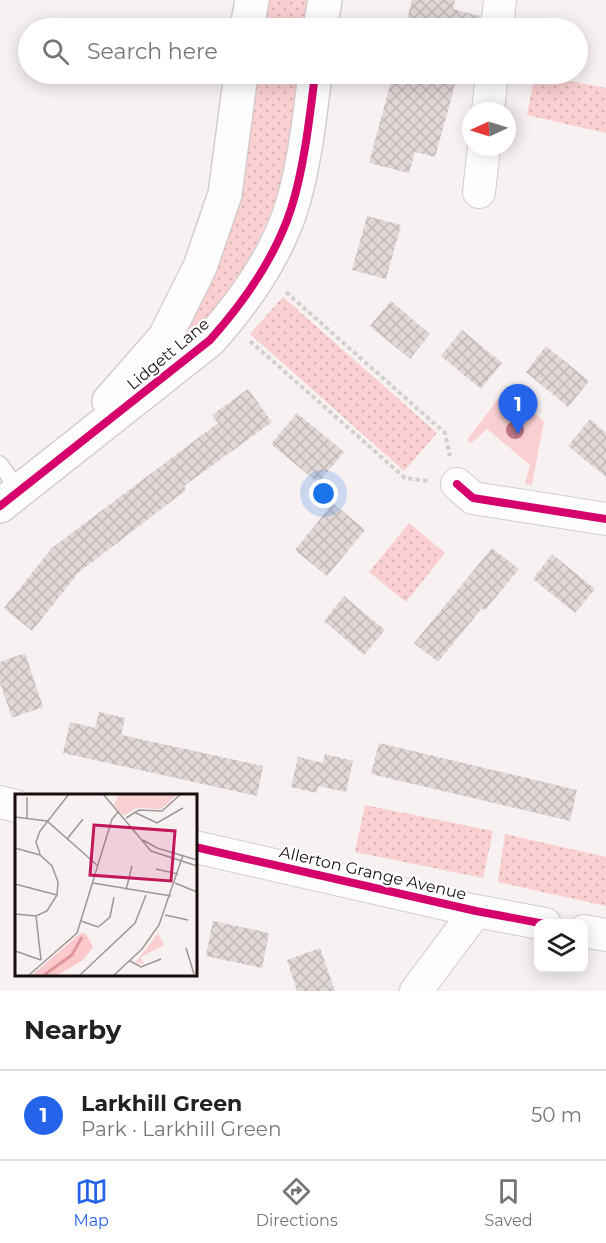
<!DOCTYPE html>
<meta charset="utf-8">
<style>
body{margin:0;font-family:Montserrat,sans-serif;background:#f6f6f6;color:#222}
.controls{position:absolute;right:18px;bottom:18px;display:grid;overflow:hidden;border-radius:12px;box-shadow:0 3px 15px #0003}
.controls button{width:54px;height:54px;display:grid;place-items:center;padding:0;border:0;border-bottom:2px solid #e0e0e0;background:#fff;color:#222;font:30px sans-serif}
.compass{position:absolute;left:462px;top:102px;width:54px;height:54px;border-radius:50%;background:#fff;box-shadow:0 3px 15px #0003;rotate:266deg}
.you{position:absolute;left:324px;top:494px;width:21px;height:21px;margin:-15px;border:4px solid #fff;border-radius:50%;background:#1a73e8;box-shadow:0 0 0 9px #1a73e833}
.badge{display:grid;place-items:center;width:39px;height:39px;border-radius:50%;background:#2563eb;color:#fff;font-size:20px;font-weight:700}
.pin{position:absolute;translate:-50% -50px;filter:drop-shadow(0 2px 3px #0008)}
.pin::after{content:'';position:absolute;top:32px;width:21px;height:18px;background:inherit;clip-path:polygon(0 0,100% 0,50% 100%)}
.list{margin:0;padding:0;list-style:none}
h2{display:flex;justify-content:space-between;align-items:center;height:78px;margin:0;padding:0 24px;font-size:26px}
h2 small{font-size:20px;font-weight:400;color:#767676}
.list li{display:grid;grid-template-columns:39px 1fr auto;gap:18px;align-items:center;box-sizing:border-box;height:90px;padding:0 24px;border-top:2px solid #e0e0e0}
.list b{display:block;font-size:22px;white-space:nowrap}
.list p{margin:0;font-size:20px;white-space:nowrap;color:#767676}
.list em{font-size:20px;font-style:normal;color:#767676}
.icon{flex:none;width:33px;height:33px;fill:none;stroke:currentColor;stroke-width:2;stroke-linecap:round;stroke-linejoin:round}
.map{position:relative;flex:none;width:606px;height:991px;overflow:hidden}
.search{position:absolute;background:#fff;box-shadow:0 3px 15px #0003;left:18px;right:18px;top:18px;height:66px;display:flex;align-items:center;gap:15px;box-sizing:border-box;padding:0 21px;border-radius:33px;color:#767676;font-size:22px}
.sheet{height:168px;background:#fff}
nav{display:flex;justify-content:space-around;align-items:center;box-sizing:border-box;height:84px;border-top:2px solid #e0e0e0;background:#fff;font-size:16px;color:#767676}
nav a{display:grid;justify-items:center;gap:3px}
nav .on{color:#2563eb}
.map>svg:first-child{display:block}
.grass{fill:url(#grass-dots)}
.park{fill:#facfd1}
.building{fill:url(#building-cross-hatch)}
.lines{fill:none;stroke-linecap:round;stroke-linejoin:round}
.lane-casing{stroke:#d6cccc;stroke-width:18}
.street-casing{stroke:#d6cccc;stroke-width:34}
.secondary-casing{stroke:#d6cccc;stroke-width:36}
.path{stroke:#d3d0d0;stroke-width:4;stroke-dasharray:4.5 3;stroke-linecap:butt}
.lane{stroke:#fefdfd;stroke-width:15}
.street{stroke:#fefdfd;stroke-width:32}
.secondary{stroke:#fefdfd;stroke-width:33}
.cycleway-casing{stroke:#fff;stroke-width:11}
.cycleway{stroke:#d6006c;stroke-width:8}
.tree{fill:#c07787}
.labels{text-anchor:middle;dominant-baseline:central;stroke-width:4.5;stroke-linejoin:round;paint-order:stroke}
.street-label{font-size:16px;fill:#190e0e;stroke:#fff}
.inset-river{fill:none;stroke:#e0969c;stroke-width:3}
.inset-road{fill:none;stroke:#9f9696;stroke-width:1.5}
.view{fill:#c2185b;fill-opacity:0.15;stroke:#c2185b;stroke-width:3}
.inset-edge{fill:none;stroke:#190e0e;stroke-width:3}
</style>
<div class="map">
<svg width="606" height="991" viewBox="0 0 606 991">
<defs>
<pattern id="grass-dots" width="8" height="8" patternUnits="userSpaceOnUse" patternTransform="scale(1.5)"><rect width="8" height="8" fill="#facfd1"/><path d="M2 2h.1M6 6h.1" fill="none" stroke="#d6b1b2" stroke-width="1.8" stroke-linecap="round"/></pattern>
<pattern id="building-cross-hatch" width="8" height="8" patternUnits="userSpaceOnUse" patternTransform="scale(1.5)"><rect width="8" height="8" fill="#e0d7d7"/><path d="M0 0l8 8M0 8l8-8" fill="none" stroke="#c0b7b7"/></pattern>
</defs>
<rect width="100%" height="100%" fill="#f8f1f1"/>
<path class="grass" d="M263 0H312L307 28H258Z
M252 74H300C297 99 296 126 290 151 272 228 233 297 178 353L174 347Z
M535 74 606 88V133L527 115Z
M283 297 437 433 404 471 250 334Z
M409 523 445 553 406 602 369 572Z
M365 805 493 831 483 878 355 852Z
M505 834 606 857V906L498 882Z"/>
<path class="park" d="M508 393 544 421 532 485 525 484 530 465 487 429 471 443 467 440 502 394Z"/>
<path class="building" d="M412 0H455L453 9 480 16 479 28H405Z
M393 74H458L435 157 415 152 409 173 369 163Z
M367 216 401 225 386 279 352 270Z
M391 301 430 334 410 359 370 326Z
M462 330 502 363 481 389 441 356Z
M546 346 589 381 568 407 526 372Z
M248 389 272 422 184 486 186 490 78 573 32 631 4 608 52 548 218 423 212 415Z
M297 413 344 452 318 483 271 444Z
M590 419 606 433V477L568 446Z
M333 503 365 530 327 576 295 550Z
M492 548 519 569 485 610 482 608 438 662 414 643Z
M552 554 595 589 575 613 533 579Z
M344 596 385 630 364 655 324 621Z
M25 653 43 707 12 718 0 683V662Z
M99 712 125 718 121 735 263 766 257 796 63 753 70 722 95 728Z
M379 743 577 790 570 821 371 774Z
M325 754 353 761 346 792 318 786 317 793 291 787 298 757 323 763Z
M213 921 269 933 262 968 206 956Z
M320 948 335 991H297L287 960Z"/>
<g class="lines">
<g class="lane-casing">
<path id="lane" d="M0 464 19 491"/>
</g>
<g class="street-casing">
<path id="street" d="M497 28 500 0
M488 111 492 74
M479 192 484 147
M457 484 473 498 606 519
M0 802 16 806
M195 847 476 911 545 924
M584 931 606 935
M416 991 476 911"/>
</g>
<g class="secondary-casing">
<path id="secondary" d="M247 28 252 0
M320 28 325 0
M109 401 165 337 200 267 225 194 241 74
M0 506 210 340C244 302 275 258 291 209 304 169 310 115 315 74"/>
</g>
<path class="path" d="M286 292 445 433 450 456
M250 341 405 478 428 481"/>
<use href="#lane" class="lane"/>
<use href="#street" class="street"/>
<use href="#secondary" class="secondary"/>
<g class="cycleway-casing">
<path id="cycleway" d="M457 484 473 498 606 519
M0 506 210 340C244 302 275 258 291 209 304 169 310 115 315 74
M195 847 476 911 545 924"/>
</g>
<use href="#cycleway" class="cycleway"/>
</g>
<circle class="tree" cx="515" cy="430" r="9"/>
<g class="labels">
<g class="street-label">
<text transform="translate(168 354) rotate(-40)">Lidgett Lane</text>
<text transform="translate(373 873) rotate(13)">Allerton Grange Avenue</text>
</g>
</g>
<g transform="translate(15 794)">
<rect width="182" height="182" fill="#f8f1f1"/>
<path d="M143 139 149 151 126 163 129 170 120 169Z" fill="#facfd1"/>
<path d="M66 139 71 140 78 153 68 166 43 181H17Z" fill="#fbc8cb"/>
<path d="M104 0H163L146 15 121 14 109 22 99 11Z" fill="#facfd1"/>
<path class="inset-river" d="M29 181 57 161 67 143"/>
<path class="inset-road" d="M88 0 136 57 182 72M119 18 142 29 168 14M0 23 32 27 82 71M12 24V3M111 24 124 16 147 17 166 0M52 45 68 25M128 46 142 54 182 66M0 54 25 61 37 72 43 88 42 101 32 117 21 122 0 120M25 60 21 48 25 37 54 0M141 75 163 80M78 89 156 102M160 89 182 98M0 90 42 101M111 96 117 72M150 121 173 126M21 122 26 166M66 127 83 133 87 130 95 123 99 103M171 154 179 180M0 157 26 166M115 167 126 173 146 165M14 181 62 139 97 25 104 17M65 181 120 129 131 101M99 181 127 155 144 131 168 61"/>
<path class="view" d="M79 31 160 37 156 87 75 81Z"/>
<rect width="182" height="182" class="inset-edge"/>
</g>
</svg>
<div class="controls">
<button><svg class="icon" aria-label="layers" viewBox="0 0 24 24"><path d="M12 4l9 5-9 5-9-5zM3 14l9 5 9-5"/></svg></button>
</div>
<svg class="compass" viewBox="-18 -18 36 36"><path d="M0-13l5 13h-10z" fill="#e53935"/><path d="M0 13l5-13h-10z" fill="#767676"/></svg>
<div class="you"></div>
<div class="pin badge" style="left:518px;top:434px">1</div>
<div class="search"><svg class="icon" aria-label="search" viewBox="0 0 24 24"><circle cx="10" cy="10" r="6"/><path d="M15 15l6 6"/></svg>Search here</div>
</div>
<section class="sheet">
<h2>Nearby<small></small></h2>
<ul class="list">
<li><span class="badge">1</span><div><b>Larkhill Green</b><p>Park · Larkhill Green</p></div><em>50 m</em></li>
</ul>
</section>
<nav>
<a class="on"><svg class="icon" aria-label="map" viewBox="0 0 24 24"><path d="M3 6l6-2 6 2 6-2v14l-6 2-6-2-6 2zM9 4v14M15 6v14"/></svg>Map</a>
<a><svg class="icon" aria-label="directions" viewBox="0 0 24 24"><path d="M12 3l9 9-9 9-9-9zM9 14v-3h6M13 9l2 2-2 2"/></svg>Directions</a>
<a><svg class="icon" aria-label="saved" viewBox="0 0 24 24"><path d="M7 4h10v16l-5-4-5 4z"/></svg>Saved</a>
</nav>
